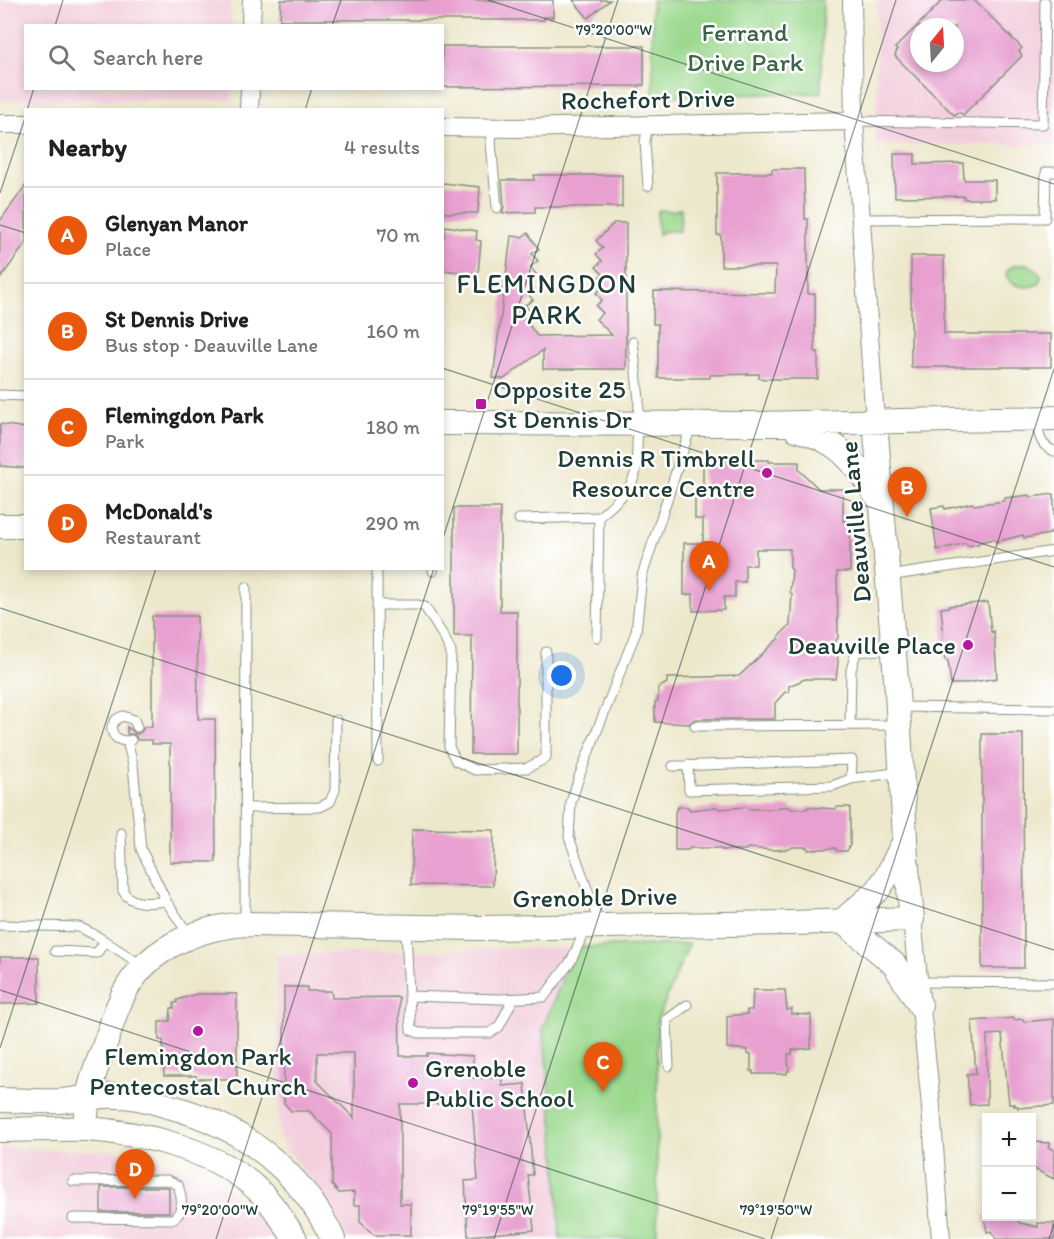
<!DOCTYPE html>
<meta charset="utf-8">
<style>
body{margin:0;font-family:Itim,sans-serif;background:#f2f2f2;color:#202124}
.controls{position:absolute;right:18px;bottom:18px;display:grid;overflow:hidden;border-radius:0px;box-shadow:0 3px 9px #0003}
.controls button{width:54px;height:54px;display:grid;place-items:center;padding:0;border:0;border-bottom:2px solid #e0e0e0;background:#fff;color:#202124;font:30px sans-serif}
.compass{position:absolute;left:910px;top:18px;width:54px;height:54px;border-radius:50%;background:#fff;box-shadow:0 3px 9px #0003;rotate:18deg}
.you{position:absolute;left:562px;top:676px;width:21px;height:21px;margin:-15px;border:4px solid #fff;border-radius:50%;background:#1a73e8;box-shadow:0 0 0 9px #1a73e833}
.badge{display:grid;place-items:center;width:39px;height:39px;border-radius:50%;background:#ea580c;color:#fff;font-size:20px;font-weight:700}
.pin{position:absolute;translate:-50% -50px;filter:drop-shadow(0 2px 3px #0008)}
.pin::after{content:'';position:absolute;top:32px;width:21px;height:18px;background:inherit;clip-path:polygon(0 0,100% 0,50% 100%)}
.list{margin:0;padding:0;list-style:none}
h2{display:flex;justify-content:space-between;align-items:center;height:78px;margin:0;padding:0 24px;font-size:26px}
h2 small{font-size:20px;font-weight:400;color:#757577}
.list li{display:grid;grid-template-columns:39px 1fr auto;gap:18px;align-items:center;box-sizing:border-box;height:96px;padding:0 24px;border-top:2px solid #e0e0e0}
.list b{display:block;font-size:22px;white-space:nowrap}
.list p{margin:0;font-size:20px;white-space:nowrap;color:#757577}
.list em{font-size:20px;font-style:normal;color:#757577}
.icon{flex:none;width:33px;height:33px;fill:none;stroke:currentColor;stroke-width:2;stroke-linecap:round;stroke-linejoin:round}
.map{position:relative;flex:none;width:1054px;height:1239px;overflow:hidden}
.search{position:absolute;background:#fff;box-shadow:0 3px 9px #0003;left:24px;top:24px;width:420px;height:66px;display:flex;align-items:center;gap:15px;box-sizing:border-box;padding:0 21px;border-radius:0px;color:#757577;font-size:22px}
.panel{position:absolute;background:#fff;box-shadow:0 3px 9px #0003;left:24px;top:108px;width:420px;height:462px;border-radius:0px}
.map>svg:first-child{display:block}
.built{fill:#f3cfde;fill-rule:evenodd}
.park{fill:#9ad88c;stroke:#5c8a60;stroke-width:1.5}
.building{fill:#e8a0d0;fill-rule:evenodd}
.lines{fill:none;stroke-linecap:round;stroke-linejoin:round}
.service-casing{stroke:#869280;stroke-width:11}
.minor-casing{stroke:#869280;stroke-width:20}
.tertiary-casing{stroke:#869280;stroke-width:26}
.service{stroke:#fff;stroke-width:9}
.minor{stroke:#fff;stroke-width:18}
.tertiary{stroke:#fff;stroke-width:24}
.ticks{fill:none;stroke:#1f3d34;stroke-width:1.5;stroke-opacity:0.45}
.poi-dot{fill:#b5179e;stroke:#fff;stroke-width:2}
.labels{text-anchor:middle;dominant-baseline:central;stroke-width:5;stroke-linejoin:round;paint-order:stroke}
.park-label{font-size:26px;fill:#3e644a;stroke:#fff}
.street-label{font-size:26px;fill:#1f3d34;stroke:#fff}
.poi-label{font-size:26px;fill:#1f3d34;stroke:#fff;text-anchor:start}
.neighbourhood-label{font-size:27px;letter-spacing:1.5px;fill:#1f3d34;stroke:#fff}
.ticks-label{font-size:15px;text-anchor:middle;fill:#1f3d34;stroke:#fff;stroke-width:5;stroke-linejoin:round;paint-order:stroke}
</style>
<div class="map">
<svg width="1054" height="1239" viewBox="0 0 1054 1239">
<rect width="100%" height="100%" fill="#fff"/>
<filter id="ink" filterUnits="userSpaceOnUse"><feTurbulence type="fractalNoise" baseFrequency=".0167" numOctaves="2"/><feDisplacementMap in="SourceGraphic" scale="12" xChannelSelector="R" yChannelSelector="G"/><feConvolveMatrix kernelMatrix="1 2 1 2 8 2 1 2 1" color-interpolation-filters="sRGB"/></filter>
<filter id="wash" filterUnits="userSpaceOnUse"><feTurbulence type="fractalNoise" baseFrequency=".008" numOctaves="4" result="noise"/><feDisplacementMap in="SourceGraphic" scale="24" xChannelSelector="R" yChannelSelector="G"/><feGaussianBlur stdDeviation="1.35" result="paint"/><feColorMatrix in="noise" values="0 0 0 0 0 0 0 0 0 0 0 0 0 0 0 0 0 1.4 0 .05"/><feComposite in="paint" operator="in"/></filter>
<g filter="url(#wash)">
<rect width="100%" height="100%" fill="#ede8cc"/>
<path class="built" d="M0 0H231V25L26 26V88L232 89V101L0 100Z
M877 0H1054V145L876 144ZM919 27H955V63H919Z
M575 947 556 1157 560 1239H349L331 1209 279 1138 276 955Z
M0 1148 129 1151 215 1179 284 1239H0Z"/>
<path class="park" d="M652 0H823L821 93 653 96Z
M681 208 680 231H666L658 234 657 214 659 210 672 211Z
M1027 264 1035 269 1041 276 1039 284C1028 289 1009 287 1006 274 1009 264 1018 265 1027 264Z
M689 944 657 1021V1239H560L556 1157 543 1028 575 947Z"/>
<g id="blocks">
<path class="building" d="M281 0H553V17H544V20H280Z
M573 0H610L588 18Z
M943 0H974L1022 48 1019 51 1022 56 963 115 959 112 954 115 895 56 897 50 895 48ZM919 27H955V63H919Z
M442 46H644V85H639V86L442 87Z
M894 154H915V164L963 163 964 180H995V199H964V196L895 197Z
M772 169H804L805 219H808V294H815V352H818V379H766L759 378V374L710 375V378H658V324H653L654 291 775 293 776 266H721V235H717V173H772Z
M534 175H622V207H535V212L502 213 504 207 502 180H534Z
M442 183 480 187 478 213H442Z
M26 185V243L0 279V221Z
M614 223H626V369H543V350L504 379 493 378 511 236 522 237 528 233 539 249 532 254 538 261 530 267 536 274 529 280 534 287 527 292 533 300 525 305 531 313 524 318 537 336 612 335 596 319 603 313 596 306 602 300 596 293 603 287 596 280 603 274 596 267 602 261 596 254 603 248 596 241Z
M445 226 477 231 476 240 481 241 478 274 442 270V238H444Z
M911 256H944V334H1051V367H911Z
M0 424 26 428V468L0 466Z
M703 460H769V462H799V470L819 489H843V521H850V572H837L838 638 836 640 838 663 836 679H805L789 686V692H785L775 703V719H695L689 724 655 722V702L658 701V688L667 683V678L739 676 779 638V636L790 625 792 594 790 592 792 570 790 568V549H756V565H745V582H735V597H724V610L693 611V594L684 595V543H703V519H695V499H703Z
M1054 494V531L1050 532V534L1024 538 1023 535 996 542 994 539 980 542 978 544 968 546 966 543 937 550 931 508 944 506 945 509 972 503 974 505 1004 501 1005 498 1029 495 1031 497Z
M454 508H500V611H517V754H471L472 636H454Z
M988 602 991 632 994 631 997 678 960 684H951L948 661 945 660 942 649 943 627 941 608 949 607V606Z
M152 616H197L198 719H215L216 862H170V744H152V740H138L134 734H127V727L137 734 142 731 144 727H152Z
M982 734H1023L1024 968H982Z
M678 807H688L690 810 717 807 719 809 746 807 748 809H778L779 807H790L791 809H807L808 807 835 809 837 807H850V845L847 851H837L836 848 808 850 807 847H792L790 849 773 850 748 848 746 850H721L720 848H690L688 850H675V812Z
M412 829 494 830 493 886 411 885Z
M0 957H39V1003L0 1004Z
M284 987H307V991H331L332 998 399 997 400 1056H427V1053L473 1056V1078H502V1086L525 1084 533 1175H528L534 1230 468 1236 465 1181 478 1180 472 1104H400V1204H411V1235H374L360 1222V1205H354V1192L339 1193 332 1185V1134L309 1111H291L284 1103ZM317 1053H354V1118L317 1081Z
M753 990H785L787 1010 792 1009 791 1014 811 1015V1048L792 1050V1054H788L789 1071H787V1074H753V1071H751V1054H747V1050L727 1048V1016L747 1014V1010H752Z
M196 994H237V1079H196V1076H164L163 1040H159V1022L170 1021 171 1008H174V1003H177V1000Z
M1014 1018V1020L1023 1019 1024 1022 1054 1019V1105L1018 1108V1106H1014L1015 1104H1009L1002 1034 987 1035V1104L970 1105 967 1074 976 1073 972 1021Z
M1032 1142 1050 1143 1048 1147 1054 1150V1179L1032 1168Z
M101 1187H166L169 1188V1212H101Z
M984 1216H1013L1020 1223 1038 1227V1223H1054V1239H996L991 1231 987 1232Z"/>
</g>
</g>
<g filter="url(#ink)">
<use href="#blocks" fill-opacity="0" stroke="#869280" stroke-width="1.5"/>
<g class="lines">
<g class="service-casing">
<path id="service" d="M854 121 1043 124 1045 2
M493 128 491 142 497 208
M648 186 645 142 648 124
M861 219 1045 218 1046 172H1054
M0 395 26 396
M1037 420C1039 435 1039 445 1054 451
M519 519 599 517
M377 568 378 761
M433 571V568
M888 576 1054 551
M377 605H418L425 607 444 637 451 652 449 747 456 761 475 770 527 768 546 758V652
M597 637 599 517C613 504 633 490 636 470L639 400 633 342
M898 707 1054 709
M850 725 851 670 856 652 892 649
M695 726 899 725
M131 740C111 745 104 722 123 716L134 720 137 727
M127 741 133 765 141 849 166 901 189 935
M688 765 689 790 832 786 851 779
M673 766 852 760 851 779 901 772
M246 808 320 807 330 802 335 790 336 720
M121 833 123 891C131 906 151 903 166 901
M245 923 246 587
M599 923 569 837 571 802 580 774 636 632 642 576 691 426
M0 925 79 927 97 936 143 966
M406 928 409 996 499 999 544 997 571 961 586 928
M55 951 97 953 105 941
M917 982 1054 983
M409 996 411 1030 419 1033H490L499 1027 513 999
M669 1066 667 1020 687 1005
M73 1218 172 1219C185 1213 182 1197 178 1185L168 1180 73 1181"/>
</g>
<g class="minor-casing">
<path id="minor" d="M852 0 854 121 875 421
M251 26 252 0
M249 110 250 88
M0 124H26
M442 127 514 128 854 121
M912 919 930 1095 941 1239"/>
</g>
<g class="tertiary-casing">
<path id="tertiary" d="M442 423 755 424 1054 418
M796 429C847 444 853 463 882 504
M0 526H26
M842 921 894 964 920 1005
M842 921 878 890 887 876 904 842
M0 1100C20 1100 40 1102 60 1101 79 1100 98 1094 119 1096 135 1096 152 1101 168 1106 240 1125 301 1170 333 1239
M85 1129C86 1119 86 1108 88 1097 91 1078 100 1059 106 1041 111 1028 114 1014 120 1002 141 951 194 928 245 924L481 928 792 923 912 919 906 858 897 691 875 421
M0 1130C29 1130 58 1128 87 1129 146 1133 221 1151 263 1195 276 1208 285 1224 295 1239"/>
</g>
<use href="#service" class="service"/>
<use href="#minor" class="minor"/>
<use href="#tertiary" class="tertiary"/>
</g>
</g>
<path class="ticks" d="M488 0 1054 184M55 26 63 0M332 26 341 0M27 110 34 88M305 110 312 88M0 193 26 115M0 225 26 233M442 368 1054 567M442 541 618 0M0 608 1054 950M0 990 765 1239M0 1048 156 568M216 1239 434 568M494 1239 896 0M771 1239 1054 369M1049 1239 1054 1224"/>
<g class="poi-dot">
<rect x="475" y="398" width="12" height="12" rx="3"/>
<circle cx="767" cy="473" r="6"/>
<circle cx="968" cy="645" r="6"/>
<circle cx="198" cy="1031" r="6"/>
<circle cx="413" cy="1083" r="6"/>
</g>
<g class="labels">
<g class="park-label">
<text x="745" y="32">Ferrand<tspan x="745" dy="30">Drive Park</tspan></text>
</g>
<g class="street-label">
<text transform="translate(648 99) rotate(-1)">Rochefort Drive</text>
<text transform="translate(855 522) rotate(-95)">Deauville Lane</text>
<text transform="translate(595 897) rotate(-1)">Grenoble Drive</text>
</g>
<g class="poi-label">
<text x="493" y="389">Opposite 25<tspan x="493" dy="30">St Dennis Dr</tspan></text>
<text x="755" y="458" text-anchor="end">Dennis R Timbrell<tspan x="755" dy="30">Resource Centre</tspan></text>
<text x="956" y="645" text-anchor="end">Deauville Place</text>
<text x="198" y="1056" text-anchor="middle">Flemingdon Park<tspan x="198" dy="30">Pentecostal Church</tspan></text>
<text x="425" y="1068">Grenoble<tspan x="425" dy="30">Public School</tspan></text>
</g>
<g class="neighbourhood-label">
<text x="547" y="283">FLEMINGDON<tspan x="547" dy="31">PARK</tspan></text>
</g>
</g>
<g class="ticks-label">
<text x="614" y="35">79°20'00"W</text>
<text x="220" y="1215">79°20'00"W</text>
<text x="498" y="1215">79°19'55"W</text>
<text x="776" y="1215">79°19'50"W</text>
</g>
</svg>
<div class="controls">
<button>+</button>
<button>−</button>
</div>
<svg class="compass" viewBox="-18 -18 36 36"><path d="M0-13l5 13h-10z" fill="#e53935"/><path d="M0 13l5-13h-10z" fill="#757577"/></svg>
<div class="you"></div>
<div class="pin badge" style="left:709px;top:591px">A</div>
<div class="pin badge" style="left:907px;top:517px">B</div>
<div class="pin badge" style="left:603px;top:1092px">C</div>
<div class="pin badge" style="left:135px;top:1199px">D</div>
<div class="search"><svg class="icon" aria-label="search" viewBox="0 0 24 24"><circle cx="10" cy="10" r="6"/><path d="M15 15l6 6"/></svg>Search here</div>
<section class="panel">
<h2>Nearby<small>4 results</small></h2>
<ul class="list">
<li><span class="badge">A</span><div><b>Glenyan Manor</b><p>Place</p></div><em>70 m</em></li>
<li><span class="badge">B</span><div><b>St Dennis Drive</b><p>Bus stop · Deauville Lane</p></div><em>160 m</em></li>
<li><span class="badge">C</span><div><b>Flemingdon Park</b><p>Park</p></div><em>180 m</em></li>
<li><span class="badge">D</span><div><b>McDonald's</b><p>Restaurant</p></div><em>290 m</em></li>
</ul>
</section>
</div>
